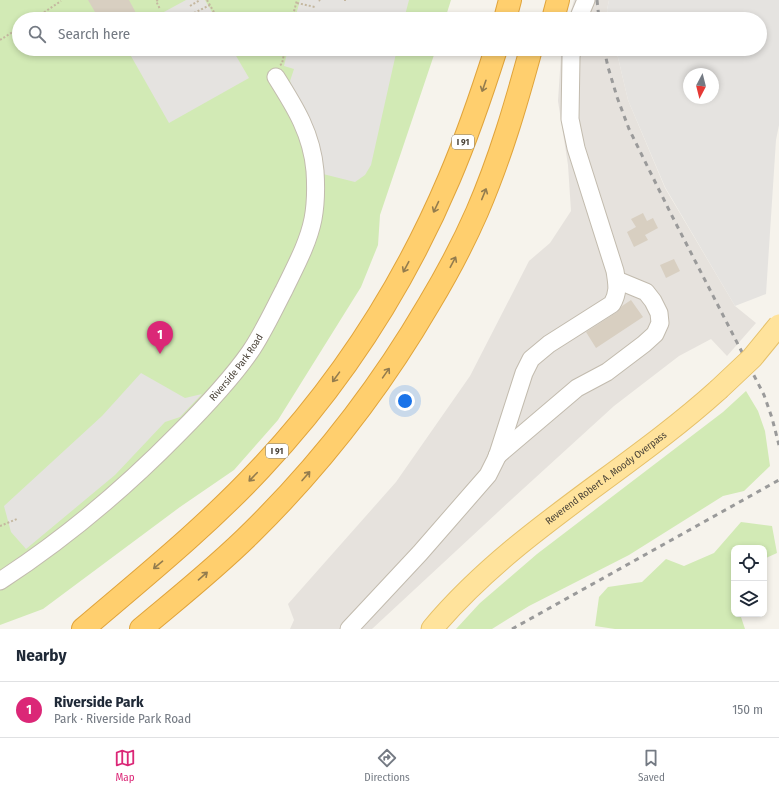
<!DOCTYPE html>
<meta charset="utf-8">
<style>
body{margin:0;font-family:"Fira Sans Condensed",sans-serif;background:#f6f6f7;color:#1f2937}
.controls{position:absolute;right:12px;bottom:12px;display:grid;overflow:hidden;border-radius:8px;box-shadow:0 2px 6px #0003}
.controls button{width:36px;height:36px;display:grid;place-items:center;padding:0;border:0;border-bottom:1px solid #e0e1e3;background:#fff;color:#1f2937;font:20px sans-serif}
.compass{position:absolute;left:683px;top:68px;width:36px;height:36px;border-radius:50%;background:#fff;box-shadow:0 2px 6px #0003;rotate:187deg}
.you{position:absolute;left:405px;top:401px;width:14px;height:14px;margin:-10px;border:3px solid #fff;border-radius:50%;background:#1a73e8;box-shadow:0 0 0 6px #1a73e833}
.badge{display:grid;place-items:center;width:26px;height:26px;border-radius:50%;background:#db2777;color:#fff;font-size:13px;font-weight:700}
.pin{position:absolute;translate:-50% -33px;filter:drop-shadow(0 1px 2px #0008)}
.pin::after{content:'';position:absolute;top:21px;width:14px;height:12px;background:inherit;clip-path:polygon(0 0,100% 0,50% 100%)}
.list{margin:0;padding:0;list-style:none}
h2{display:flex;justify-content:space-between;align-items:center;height:52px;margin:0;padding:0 16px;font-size:17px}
h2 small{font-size:13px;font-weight:400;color:#747a83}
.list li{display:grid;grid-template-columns:26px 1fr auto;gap:12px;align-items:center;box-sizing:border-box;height:56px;padding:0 16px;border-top:1px solid #e0e1e3}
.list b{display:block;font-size:15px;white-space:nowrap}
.list p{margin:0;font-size:13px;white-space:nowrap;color:#747a83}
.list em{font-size:13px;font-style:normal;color:#747a83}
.icon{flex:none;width:22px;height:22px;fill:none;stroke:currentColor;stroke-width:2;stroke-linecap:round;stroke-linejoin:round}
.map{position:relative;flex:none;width:779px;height:629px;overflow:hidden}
.search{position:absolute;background:#fff;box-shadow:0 2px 6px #0003;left:12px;right:12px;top:12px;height:44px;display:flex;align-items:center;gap:10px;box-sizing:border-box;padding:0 14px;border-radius:22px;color:#747a83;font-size:15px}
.sheet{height:108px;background:#fff}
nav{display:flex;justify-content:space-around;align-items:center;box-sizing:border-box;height:56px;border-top:1px solid #e0e1e3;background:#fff;font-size:11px;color:#747a83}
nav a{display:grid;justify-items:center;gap:2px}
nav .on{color:#db2777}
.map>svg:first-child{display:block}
.industrial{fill:#e6e2dd}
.green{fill:#d2eab5}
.parking{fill:#e5e3e0;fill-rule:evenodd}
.building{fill:#d8cfc1}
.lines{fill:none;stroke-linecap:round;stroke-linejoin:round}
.minor-casing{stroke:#c2bbae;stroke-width:19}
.major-casing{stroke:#e6c16a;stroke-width:23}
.highway-casing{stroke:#e0a43c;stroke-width:24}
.path{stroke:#c4b79f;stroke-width:2;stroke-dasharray:2 2;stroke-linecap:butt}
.minor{stroke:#fff;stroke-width:17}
.major{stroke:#ffe39c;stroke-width:21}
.highway{stroke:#ffcf6e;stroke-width:22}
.rail{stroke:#9a9a9a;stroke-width:3;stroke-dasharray:5 5;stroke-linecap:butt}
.major-bridge-casing{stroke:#e6c16a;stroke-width:23;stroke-linecap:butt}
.major-bridge{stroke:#ffe39c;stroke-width:21}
.oneway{stroke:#937c4e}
.labels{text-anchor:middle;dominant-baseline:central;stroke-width:3.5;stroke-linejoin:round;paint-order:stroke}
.shield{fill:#fff;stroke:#817c74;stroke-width:1}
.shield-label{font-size:9px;font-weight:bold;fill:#4b4439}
.street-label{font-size:10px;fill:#4b4439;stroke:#fff}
</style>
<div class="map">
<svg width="779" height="629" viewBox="0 0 779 629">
<rect width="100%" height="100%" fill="#f6f3ec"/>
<path class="industrial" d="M574 0H609L607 10 609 19H569Z
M562 49H616L628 100 665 188 735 306 756 323 727 356 711 339 679 356 614 406 512 499 372 629H290L294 620 288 604 396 482 470 376 529 261 550 243 571 211 568 165 558 101 561 55Z"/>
<path class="green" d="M0 0H451L445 19H19V49H436L380 215 378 245 361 287 278 420 234 470 180 507 43 609 0 625Z
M746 391 758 411 765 431 770 466 744 491 723 496 629 555 529 606 492 629H456L480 603 537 554 723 412Z
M741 522 772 526 777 553 766 558 764 568V548H734V614H740L745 629H615L595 626 599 597 608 587 642 582 666 559 684 566 714 553Z"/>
<path class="parking" d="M186 0H205L216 19H151Z
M300 0H409L404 19H295Z
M609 0H779V125L776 140 766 294 735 306 665 187 628 100 616 49H760V19H609L607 10ZM689 74H713V98H689Z
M127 49H232L249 78 169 123Z
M288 49H397L371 165 365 175 355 182 323 174 290 81 294 69 284 66Z
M141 373 185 398 202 394 180 417 165 422 115 475 26 549 11 532 4 506 102 416Z"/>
<path class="building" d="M88 0H129L136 13 125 19H99Z
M643 213 647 221 653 218 658 228 645 235 648 240 634 247 627 232 636 227 631 219Z
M674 259 680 271 666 278 660 265Z
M631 300 643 317 596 348 586 332 617 312 622 306Z"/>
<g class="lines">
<g class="minor-casing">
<g id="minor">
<path d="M578 19 586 0"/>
<path d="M497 456 577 388 607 372 644 344 655 334 660 323 659 313 653 301 646 292 617 280"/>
<path id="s1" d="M0 581C66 538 123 490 178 434 204 408 229 382 250 352 263 333 273 311 284 290 295 267 308 244 313 219 316 203 316 186 315 171 312 134 295 107 276 77"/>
<path d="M349 629 420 553 488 475 497 457 524 373 531 359 549 344 612 304C619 292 617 284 615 271L576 148 570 119 571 57 572 49"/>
</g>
</g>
<g class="major-casing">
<g id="major">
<path id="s2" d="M432 629C512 533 626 473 718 390"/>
</g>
</g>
<g class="highway-casing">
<path id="highway" d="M505 19 510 0
M553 19 558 0
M83 629C144 577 206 527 261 468 340 384 404 285 449 179 467 137 482 93 496 49
M141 629C179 597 217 567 252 532 321 464 380 388 429 304 447 274 463 244 477 212 500 159 516 104 531 49"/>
</g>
<path class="path" d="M158 0 156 1 160 9
M207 0 218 19
M319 0 320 1
M345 1V0
M297 3 315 7
M190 6 200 0
M194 13 210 5
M293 14 312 19
M34 19 61 1
M201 19 214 12
M292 19 297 0
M0 40 19 28
M280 65 282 64 285 49
M0 526 17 519"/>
<use href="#minor" class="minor"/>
<use href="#major" class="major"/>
<use href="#highway" class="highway"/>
<path class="rail" d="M597 0 599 19
M604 49 608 67 617 97 629 129 670 212 764 395 772 418 779 445
M512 629 779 480"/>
<g class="major-bridge-casing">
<path id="major-bridge" d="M718 390 752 358 779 325"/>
</g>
<use href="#major-bridge" class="major-bridge"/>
</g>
<defs><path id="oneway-shaft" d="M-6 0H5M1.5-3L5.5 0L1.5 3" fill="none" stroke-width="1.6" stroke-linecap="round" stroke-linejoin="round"/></defs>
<g class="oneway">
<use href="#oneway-shaft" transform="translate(484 86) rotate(109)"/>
<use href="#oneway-shaft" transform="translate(484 194) rotate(-68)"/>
<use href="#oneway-shaft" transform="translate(436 207) rotate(115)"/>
<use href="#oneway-shaft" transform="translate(453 262) rotate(-62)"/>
<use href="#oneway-shaft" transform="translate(406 267) rotate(118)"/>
<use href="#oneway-shaft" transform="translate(386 373) rotate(-55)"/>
<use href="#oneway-shaft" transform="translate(336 377) rotate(126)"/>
<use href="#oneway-shaft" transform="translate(306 476) rotate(-49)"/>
<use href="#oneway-shaft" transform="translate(253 477) rotate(134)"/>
<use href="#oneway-shaft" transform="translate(158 565) rotate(140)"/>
<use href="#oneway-shaft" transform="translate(203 576) rotate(-41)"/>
</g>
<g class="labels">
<g class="shield">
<rect x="452" y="135" width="22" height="14" rx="3"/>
<rect x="266" y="444" width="22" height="14" rx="3"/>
</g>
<g class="shield-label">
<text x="463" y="142">I 91</text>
<text x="277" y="451">I 91</text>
</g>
<g class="street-label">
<text stroke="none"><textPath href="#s1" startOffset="320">Riverside Park Road</textPath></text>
<text stroke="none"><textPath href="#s2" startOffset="231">Reverend Robert A. Moody Overpass</textPath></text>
</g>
</g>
</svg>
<div class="controls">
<button><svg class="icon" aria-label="locate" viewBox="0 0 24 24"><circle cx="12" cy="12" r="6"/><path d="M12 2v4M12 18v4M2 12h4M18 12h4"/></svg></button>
<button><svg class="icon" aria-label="layers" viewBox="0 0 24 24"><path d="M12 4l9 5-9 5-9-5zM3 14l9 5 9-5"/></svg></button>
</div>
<svg class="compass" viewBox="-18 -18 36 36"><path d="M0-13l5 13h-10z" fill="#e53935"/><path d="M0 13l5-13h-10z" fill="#747a83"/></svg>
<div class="you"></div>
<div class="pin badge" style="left:160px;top:354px">1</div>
<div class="search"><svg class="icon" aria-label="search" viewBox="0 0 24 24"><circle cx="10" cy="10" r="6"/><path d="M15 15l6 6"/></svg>Search here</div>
</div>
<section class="sheet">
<h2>Nearby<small></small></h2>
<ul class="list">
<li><span class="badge">1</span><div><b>Riverside Park</b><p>Park · Riverside Park Road</p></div><em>150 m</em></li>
</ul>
</section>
<nav>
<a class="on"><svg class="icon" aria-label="map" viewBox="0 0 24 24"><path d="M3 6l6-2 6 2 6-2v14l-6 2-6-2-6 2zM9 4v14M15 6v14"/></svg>Map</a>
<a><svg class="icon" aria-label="directions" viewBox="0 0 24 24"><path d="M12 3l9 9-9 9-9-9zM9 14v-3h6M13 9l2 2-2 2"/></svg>Directions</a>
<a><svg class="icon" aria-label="saved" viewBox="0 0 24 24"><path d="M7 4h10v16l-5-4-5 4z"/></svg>Saved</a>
</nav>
